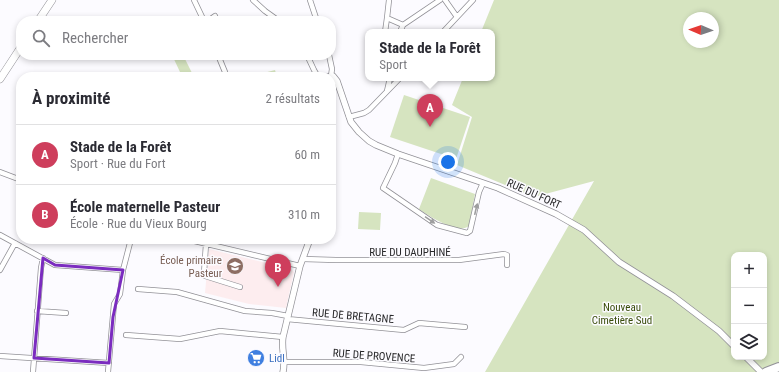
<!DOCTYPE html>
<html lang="fr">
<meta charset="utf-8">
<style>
body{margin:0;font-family:"Roboto Condensed",sans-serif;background:#f2f2f3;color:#2b2b33}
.controls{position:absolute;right:12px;bottom:12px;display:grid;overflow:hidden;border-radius:8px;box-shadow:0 2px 6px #0003}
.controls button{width:36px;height:36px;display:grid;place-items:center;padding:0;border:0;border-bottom:1px solid #e1e1e2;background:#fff;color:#2b2b33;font:20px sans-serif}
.compass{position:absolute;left:683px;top:12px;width:36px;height:36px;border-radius:50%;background:#fff;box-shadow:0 2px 6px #0003;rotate:272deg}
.you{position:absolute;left:448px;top:162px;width:14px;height:14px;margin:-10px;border:3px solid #fff;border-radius:50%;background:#1a73e8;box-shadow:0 0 0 6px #1a73e833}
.badge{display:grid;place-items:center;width:26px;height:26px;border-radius:50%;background:#ce3e5c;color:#fff;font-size:13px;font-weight:700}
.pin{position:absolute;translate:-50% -33px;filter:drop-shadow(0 1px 2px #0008)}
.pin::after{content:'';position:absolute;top:21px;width:14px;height:12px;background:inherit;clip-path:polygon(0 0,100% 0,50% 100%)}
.popup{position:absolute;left:365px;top:29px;width:130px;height:52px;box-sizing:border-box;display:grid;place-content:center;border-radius:8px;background:#fff;filter:drop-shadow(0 1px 3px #0005);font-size:13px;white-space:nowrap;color:#7c7c81}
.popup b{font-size:15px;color:#2b2b33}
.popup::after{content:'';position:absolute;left:50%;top:100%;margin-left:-8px;border:8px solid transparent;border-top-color:#fff}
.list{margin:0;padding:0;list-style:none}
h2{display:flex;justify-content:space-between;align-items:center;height:52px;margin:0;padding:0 16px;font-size:17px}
h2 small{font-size:13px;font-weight:400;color:#7c7c81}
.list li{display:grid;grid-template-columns:26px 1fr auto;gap:12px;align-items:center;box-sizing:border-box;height:60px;padding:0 16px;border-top:1px solid #e1e1e2}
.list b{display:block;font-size:15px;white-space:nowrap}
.list p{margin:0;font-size:13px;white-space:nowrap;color:#7c7c81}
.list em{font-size:13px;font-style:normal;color:#7c7c81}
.icon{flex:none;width:22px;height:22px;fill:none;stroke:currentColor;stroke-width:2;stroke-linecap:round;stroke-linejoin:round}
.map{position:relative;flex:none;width:779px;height:372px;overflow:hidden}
.search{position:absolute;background:#fff;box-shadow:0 2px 6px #0003;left:16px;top:16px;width:320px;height:44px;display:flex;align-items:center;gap:10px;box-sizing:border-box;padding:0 14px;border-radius:16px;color:#7c7c81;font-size:15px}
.panel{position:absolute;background:#fff;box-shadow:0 2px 6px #0003;left:16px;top:72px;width:320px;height:172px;border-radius:16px}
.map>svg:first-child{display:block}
.education{fill:#fdedef}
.green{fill:#d6e4c0;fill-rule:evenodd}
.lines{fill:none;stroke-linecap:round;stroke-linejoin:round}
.minor-casing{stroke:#929197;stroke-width:6}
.tertiary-casing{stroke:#929197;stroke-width:7}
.primary-casing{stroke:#929197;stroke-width:8}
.motorway-casing{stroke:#929197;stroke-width:10}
.minor{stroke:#fff;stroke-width:4.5}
.tertiary{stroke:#fff;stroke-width:5.5}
.primary{stroke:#fff;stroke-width:7}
.motorway{stroke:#fff;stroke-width:8}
.oneway{fill:#9e9e9f}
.marked{fill:none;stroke:#7b2cbf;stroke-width:3;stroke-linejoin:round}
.labels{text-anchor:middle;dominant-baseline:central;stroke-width:3;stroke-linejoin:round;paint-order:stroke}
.street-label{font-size:11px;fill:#28282a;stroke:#fcfbff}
.education-label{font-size:11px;fill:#785e54;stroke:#fcfbff;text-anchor:end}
.park-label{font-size:11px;fill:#394c0a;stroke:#fcfbff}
.shop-label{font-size:11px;fill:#366cbe;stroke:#fcfbff;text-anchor:start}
</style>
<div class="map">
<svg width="779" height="372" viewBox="0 0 779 372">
<rect width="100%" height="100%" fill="#fcfbff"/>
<path class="education" d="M209 249 291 269 294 272 286 308 249 304 205 293Z"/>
<path class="green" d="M494 0H779V372H485L594 181 534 197 457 165 472 117 452 105 463 78H492V32H481ZM689 18H713V42H689ZM734 255H764V357H734Z
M172 55H183L194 77H177L180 72Z
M275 70 277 77H248Z
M404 95 470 117 456 159 390 137Z
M431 178 475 194 469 226C458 235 429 216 419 209Z
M359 212 381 213 380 230 358 229Z"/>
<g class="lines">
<g class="minor-casing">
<path id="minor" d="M194 0 204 21
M253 0 265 11 279 21
M310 0 317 21
M389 0 387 18 403 25 400 32
M445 0 457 17
M208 21 215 16
M403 25 440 0
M385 32 387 18
M443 32 473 0
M218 55 225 72
M307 55 314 70 318 77
M329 55 332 69 331 76
M387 91 390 78
M349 117 364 113 369 110 400 78
M398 154 395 163 383 188 437 225 467 233 470 231 479 192 483 183
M0 172 21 180
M0 235 55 265 123 270
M186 239 300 266
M206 244 204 273 205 276 240 287
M303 259 336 260H459L504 254 507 255V265
M0 270 15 243
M138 289 177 292 245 311 272 313 288 316
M37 311 66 313
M287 319 404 330 419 323 465 327
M126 335 180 339 220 331 283 337
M0 356 109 363
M284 362H361L424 368 454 364 461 357
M33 372 41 268 43 258
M108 372 114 304 120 294 123 270 131 239"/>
</g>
<g class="tertiary-casing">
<path id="tertiary" d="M328 77 333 76 337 81 351 122 359 132 369 141 376 145 398 154 498 188 556 214 584 230 619 262 673 296 719 331 734 346
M331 131 332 141 331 163
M746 357 761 372
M283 372C286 360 281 349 283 337L300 266 310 239"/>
</g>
<g class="primary-casing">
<path id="primary" d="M38 21 52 0
M0 79 21 47"/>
</g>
<g class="motorway-casing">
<path id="motorway" d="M766 372 779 367"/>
</g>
<use href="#minor" class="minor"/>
<use href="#tertiary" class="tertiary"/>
<use href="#primary" class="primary"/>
<use href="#motorway" class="motorway"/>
</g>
<defs><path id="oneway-solid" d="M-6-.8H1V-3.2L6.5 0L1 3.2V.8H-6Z"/></defs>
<g class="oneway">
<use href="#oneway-solid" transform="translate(476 209) rotate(-77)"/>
<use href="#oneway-solid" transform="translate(430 220) rotate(34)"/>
</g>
<path class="marked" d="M43 258 55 265 123 270 113 317 109 363 34 358Z"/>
<defs>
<g id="school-disc" transform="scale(0.9)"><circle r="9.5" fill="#8d6e63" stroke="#fcfbff"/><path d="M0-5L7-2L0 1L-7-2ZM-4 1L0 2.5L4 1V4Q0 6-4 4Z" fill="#fff"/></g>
<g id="supermarket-disc" transform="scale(0.9)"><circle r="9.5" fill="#3f7fe0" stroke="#fcfbff"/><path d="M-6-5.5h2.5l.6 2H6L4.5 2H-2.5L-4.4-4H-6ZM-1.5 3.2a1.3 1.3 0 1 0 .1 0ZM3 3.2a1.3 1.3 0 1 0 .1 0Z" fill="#fff"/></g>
</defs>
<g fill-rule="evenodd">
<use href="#school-disc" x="235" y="266"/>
<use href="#supermarket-disc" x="256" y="358"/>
</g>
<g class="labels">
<g class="street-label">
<text transform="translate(534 194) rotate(24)">RUE DU FORT</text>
<text x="410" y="252">RUE DU DAUPHINÉ</text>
<text transform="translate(353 316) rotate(5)">RUE DE BRETAGNE</text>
<text transform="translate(374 356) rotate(4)">RUE DE PROVENCE</text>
</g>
<g class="education-label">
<text x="222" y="260">École primaire<tspan x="222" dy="13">Pasteur</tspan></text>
</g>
<g class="park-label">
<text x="622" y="307">Nouveau<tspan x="622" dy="13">Cimetière Sud</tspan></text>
</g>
<g class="shop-label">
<text x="269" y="358">Lidl</text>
</g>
</g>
</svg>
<div class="controls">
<button>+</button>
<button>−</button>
<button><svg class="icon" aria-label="layers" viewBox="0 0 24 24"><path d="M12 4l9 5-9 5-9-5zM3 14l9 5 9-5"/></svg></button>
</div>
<svg class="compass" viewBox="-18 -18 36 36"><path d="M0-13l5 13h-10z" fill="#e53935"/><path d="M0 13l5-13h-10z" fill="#7c7c81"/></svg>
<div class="you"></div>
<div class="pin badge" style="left:430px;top:127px">A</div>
<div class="popup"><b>Stade de la Forêt</b>Sport</div>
<div class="pin badge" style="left:278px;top:287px">B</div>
<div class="search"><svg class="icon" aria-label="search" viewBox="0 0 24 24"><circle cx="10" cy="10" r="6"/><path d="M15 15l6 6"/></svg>Rechercher</div>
<section class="panel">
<h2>À proximité<small>2 résultats</small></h2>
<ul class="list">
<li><span class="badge">A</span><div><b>Stade de la Forêt</b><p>Sport · Rue du Fort</p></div><em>60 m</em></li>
<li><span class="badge">B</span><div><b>École maternelle Pasteur</b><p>École · Rue du Vieux Bourg</p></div><em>310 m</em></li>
</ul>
</section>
</div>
